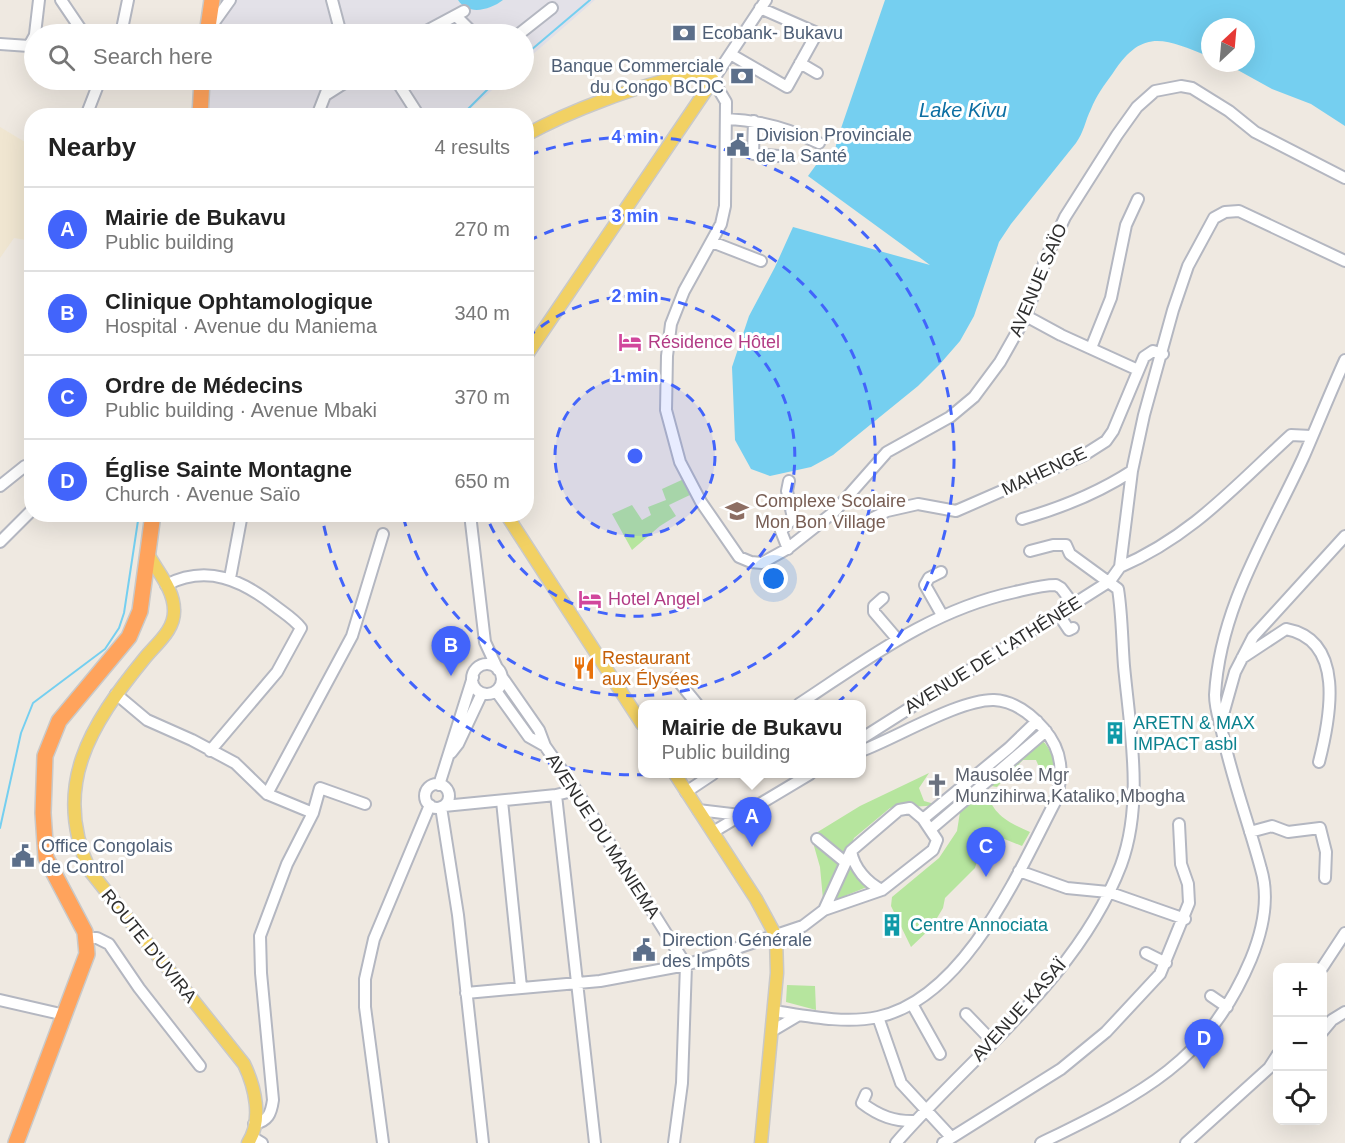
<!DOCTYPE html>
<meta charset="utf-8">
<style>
body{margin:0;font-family:Arial,sans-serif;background:#f2f2f2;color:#222}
.controls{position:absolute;right:18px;bottom:18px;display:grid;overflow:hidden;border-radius:12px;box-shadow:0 6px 24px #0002}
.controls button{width:54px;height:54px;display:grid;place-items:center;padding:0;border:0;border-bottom:2px solid #e0e0e0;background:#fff;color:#222;font:30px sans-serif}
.compass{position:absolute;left:1201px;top:18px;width:54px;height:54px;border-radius:50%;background:#fff;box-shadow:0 6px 24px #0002;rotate:26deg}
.you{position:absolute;left:774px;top:579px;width:21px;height:21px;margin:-15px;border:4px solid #fff;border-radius:50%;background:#1a73e8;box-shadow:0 0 0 9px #1a73e833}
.badge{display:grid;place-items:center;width:39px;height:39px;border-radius:50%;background:#4264fb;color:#fff;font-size:20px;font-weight:700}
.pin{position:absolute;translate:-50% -50px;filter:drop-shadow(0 2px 3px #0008)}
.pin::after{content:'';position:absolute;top:32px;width:21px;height:18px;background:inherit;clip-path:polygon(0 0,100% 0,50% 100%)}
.popup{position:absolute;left:638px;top:700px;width:228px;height:78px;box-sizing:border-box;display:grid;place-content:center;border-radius:12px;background:#fff;filter:drop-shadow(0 2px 4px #0005);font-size:20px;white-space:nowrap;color:#767676}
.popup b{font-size:22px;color:#222}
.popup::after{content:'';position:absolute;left:50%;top:100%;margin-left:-12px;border:12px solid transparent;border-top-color:#fff}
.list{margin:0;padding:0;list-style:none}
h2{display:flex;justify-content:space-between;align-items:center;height:78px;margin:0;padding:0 24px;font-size:26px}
h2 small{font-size:20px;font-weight:400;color:#767676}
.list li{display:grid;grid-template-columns:39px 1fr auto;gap:18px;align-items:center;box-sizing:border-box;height:84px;padding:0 24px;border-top:2px solid #e0e0e0}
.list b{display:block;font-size:22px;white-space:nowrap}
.list p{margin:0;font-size:20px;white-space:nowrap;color:#767676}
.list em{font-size:20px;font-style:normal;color:#767676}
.icon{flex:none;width:33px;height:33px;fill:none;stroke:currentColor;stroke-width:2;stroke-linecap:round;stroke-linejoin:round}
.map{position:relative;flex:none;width:1345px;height:1143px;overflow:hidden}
.search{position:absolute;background:#fff;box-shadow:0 6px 24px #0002;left:24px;top:24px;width:510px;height:66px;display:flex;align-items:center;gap:15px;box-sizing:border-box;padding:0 21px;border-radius:33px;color:#767676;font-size:22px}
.panel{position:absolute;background:#fff;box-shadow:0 6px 24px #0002;left:24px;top:108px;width:510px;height:414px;border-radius:24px}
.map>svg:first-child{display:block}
.industrial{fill:#e3e1e8}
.education{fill:#f0e6d1}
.green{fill:#b6e59e}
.water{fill:#75cff0}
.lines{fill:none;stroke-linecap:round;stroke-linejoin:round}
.stream{stroke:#75cff0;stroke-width:2}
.minor-casing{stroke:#b4b7c1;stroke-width:14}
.major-casing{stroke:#c9c9c9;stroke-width:15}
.highway-casing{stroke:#c9c9c9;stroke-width:18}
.minor{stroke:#fff;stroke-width:10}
.major{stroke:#f2d163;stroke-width:12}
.highway{stroke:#ffa35c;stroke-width:15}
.ring{fill:none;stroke:#4264fb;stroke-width:3;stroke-dasharray:10 8}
.labels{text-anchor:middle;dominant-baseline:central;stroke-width:6;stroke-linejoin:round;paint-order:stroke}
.service-label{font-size:18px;fill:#4e5e75;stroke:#fff;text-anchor:start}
.street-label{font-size:18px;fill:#2e2e2e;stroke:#fff}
.hotel-label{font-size:18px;fill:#b23c85;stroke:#fff;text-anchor:start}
.education-label{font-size:18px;fill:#785e54;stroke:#fff;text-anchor:start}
.food-label{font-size:18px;fill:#c56008;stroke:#fff;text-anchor:start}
.culture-label{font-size:18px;fill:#0d838f;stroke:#fff;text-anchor:start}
.worship-label{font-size:18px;fill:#5b616d;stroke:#fff;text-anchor:start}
.water-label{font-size:20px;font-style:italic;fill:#0d6fa3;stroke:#fff}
.centre{fill:#4264fb;stroke:#fff;stroke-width:3}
.ring-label{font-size:18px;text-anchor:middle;font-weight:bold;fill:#4264fb;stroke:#fff;stroke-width:6;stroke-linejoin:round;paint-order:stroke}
</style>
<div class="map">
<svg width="1345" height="1143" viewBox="0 0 1345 1143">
<rect width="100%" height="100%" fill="#efe9e1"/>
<path class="industrial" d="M209 0H458L461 4 499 3 503 0H595L524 62V34H205Z
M200 80H504L463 115 198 116Z"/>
<path class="education" d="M0 127 25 142H31L32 241 14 238 0 258Z"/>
<path class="green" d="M686 478 692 494 669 505 676 516 660 526 632 550 612 514 632 505 642 520 651 515 648 507 666 500 662 489Z
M1033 734C1054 745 1055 765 1058 786L1043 776 1036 760H1023L997 787 991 786 987 790C991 814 1009 823 1030 832L1022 846 992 834 983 839 975 868 945 898 943 908 931 928 911 947 891 906 892 897 939 858 957 831 960 812Z
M929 773 919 788 924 801 938 805 913 807 902 805 890 808 854 838 827 905 853 862 872 885 847 895 824 910 820 867 814 846 816 833 860 806Z
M787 985 815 986 816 1010 786 1002Z"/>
<path class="water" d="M458 0H503C490 10 468 16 458 0Z
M885 0H1345V126L1311 104 1272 89 1225 63H1246V27H1210V57C1165 39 1143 27 1113 73 1105 84 1096 96 1091 109 1085 121 1084 132 1076 143L1011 224 999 242 974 316 960 341 940 364 918 386 833 455 811 467 770 476 751 469 735 440 732 367 749 316 775 267 793 227 930 265 808 176 816 165 829 163 834 156 837 140Z"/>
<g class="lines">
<path class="stream" d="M524 56 590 0
M461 116 497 80
M0 828 21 733 33 703 105 649 119 628 124 613 139 514"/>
<g class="minor-casing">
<path id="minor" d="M61 0 84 34
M332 0 341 34
M766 0 713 80 726 102 725 206 721 224 684 291 671 324 667 356 666 410 680 462 701 502 739 557 751 562 762 563 787 549 834 512 887 452 950 417 974 397 1000 362 1026 316 1046 258 1065 217 1117 135 1137 107 1155 91 1181 86 1192 88 1229 111 1255 132 1345 178
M456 16 474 34
M210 28 230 0
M35 34 39 0
M121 34 128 0
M421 34 464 11
M519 34 552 8
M0 44 29 46 34 37
M732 55 787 87 817 33 760 8
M800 63 817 73
M396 80 419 116
M327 94 349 80
M86 116 98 85
M317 116 331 80
M726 119C760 120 790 129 819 143
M754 121 753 154 779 156
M712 242 761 261
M1026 316 1061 335 1138 370
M1091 348 1111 298 1126 225 1138 199
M0 486 25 466
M470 514 485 642 498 670
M873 518 887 511 918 504 956 511 1084 455 1106 441 1113 431 1144 357 1153 351 1163 354
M1022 519C1061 508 1098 493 1132 471
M0 542 32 510
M788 549 781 531 793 518 787 491 789 481
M1120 567C1192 536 1235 486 1291 435L1311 436
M941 572 929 578 925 585 942 615
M230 578 242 514
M166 585C207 564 242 580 275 606 284 613 294 619 301 628L277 672 210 751
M883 598 874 606V612L898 640
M1059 615 1069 630 1073 628
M1242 658 1286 629C1345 640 1331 715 1319 762
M472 679a15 15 0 1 1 30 0a15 15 0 1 1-30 0Z
M502 677 539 730 545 746 576 790 686 965 682 1083 674 1143
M675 677 697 704
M496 691 529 737 545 746
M116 694 147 720 192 740 235 763 267 794 313 813 287 864 260 936 261 973 273 1100C271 1114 268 1121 254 1124
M799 704C869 658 931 610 1015 592 1028 589 1042 585 1056 585L1061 588 1074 605
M1218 716 1224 711 1235 672 1253 637 1345 536
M861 739 1110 581 1120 567 1132 471 1144 415 1173 310 1188 266 1214 218 1225 212 1239 211 1345 261
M451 753 458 744 482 693
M425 796a12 12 0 1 1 24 0a12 12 0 1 1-24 0Z
M439 785 473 677
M686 792 713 774
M267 794 352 636 383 534
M556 795 595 1143
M502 801 521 987
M444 806 556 795 576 790
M441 807 458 915 483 1143
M698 810 740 815
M313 813 320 788 365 804
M923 819 1009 748 1037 721
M931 829 1046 731
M713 832 810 774
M1250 832 1272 826 1288 832 1320 828 1326 852 1325 878
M817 839 845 862
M851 851C854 868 867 883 882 890
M1019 871 1067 888 1108 892 1185 919
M87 938H97L109 944 139 988 200 1066
M1146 953 1166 963
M1322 968 1345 933
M466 993 600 981 686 965 803 926 824 910 882 890 933 850 937 840 923 819 910 808 899 810 851 851 824 910
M1211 996 1227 1007
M0 1000 65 1015
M912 1004 940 1054
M774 1011C807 1016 844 1024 878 1017 965 998 1018 873 1055 802 1064 774 1063 751 1044 729 1031 714 1015 701 994 700 960 699 896 738 861 751
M966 1014 992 1041
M878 1017 901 1083 951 1137
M772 1031 799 1015
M1322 1032 1332 1020 1345 1012
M866 1094 862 1103C879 1116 895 1122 916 1121
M252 1137 262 1143
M383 1143 365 1007V979L374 939 430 805
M896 1143C973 1054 1078 978 1121 865 1144 803 1130 730 1124 666 1122 640 1122 614 1118 589L1070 554 1066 545H1053L1030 551
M943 1143 1061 1069 1106 1032 1160 974 1189 903 1188 884 1181 864 1179 824
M1041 1143C1137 1096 1207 1064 1251 959 1262 932 1270 899 1261 869 1249 824 1233 782 1223 736 1220 722 1215 709 1215 695 1220 607 1267 536 1303 458 1317 426 1330 393 1345 360
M1186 1143 1269 1068 1278 1054"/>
</g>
<g class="major-casing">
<path id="major" d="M526 135C569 111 638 85 686 76 696 74 704 76 713 80L526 356
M506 514 642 724
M149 556C158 572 174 590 174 610 175 630 156 644 144 659 90 725 51 787 90 871L244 1064C255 1087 263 1120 248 1143
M675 774 756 899 776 936 777 973 761 1143"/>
</g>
<g class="highway-casing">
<path id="highway" d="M207 34 212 0
M200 116 202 80
M16 1143 87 954 85 932 46 858 43 813 45 756 59 721 129 637 140 611 153 514"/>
</g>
<use href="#minor" class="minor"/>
<use href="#major" class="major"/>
<use href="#highway" class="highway"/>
</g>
<circle cx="635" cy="456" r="80" fill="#4264fb" fill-opacity=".12"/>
<g class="ring">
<circle cx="635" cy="456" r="80"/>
<path d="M527 338A160 160 0 1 1 486 515"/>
<path d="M528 241A240 240 0 1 1 403 516"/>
<path d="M529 155A319 319 0 1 1 322 517"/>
</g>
<defs>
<g id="bank-bare" transform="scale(1.8)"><path d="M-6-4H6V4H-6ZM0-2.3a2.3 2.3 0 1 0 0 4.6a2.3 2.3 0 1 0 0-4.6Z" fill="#5c6f8a" stroke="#fff" stroke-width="2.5" paint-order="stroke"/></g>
<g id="civic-bare" transform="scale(1.8)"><path d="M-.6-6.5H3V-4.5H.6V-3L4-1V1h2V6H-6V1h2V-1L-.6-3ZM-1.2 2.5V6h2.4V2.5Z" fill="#5c6f8a" stroke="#fff" stroke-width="2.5" paint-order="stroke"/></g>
<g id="hotel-bare" transform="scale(1.8)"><path d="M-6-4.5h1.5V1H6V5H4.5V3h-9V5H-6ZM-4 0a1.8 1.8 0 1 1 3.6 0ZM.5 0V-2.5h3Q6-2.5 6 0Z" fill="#d1479c" stroke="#fff" stroke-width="2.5" paint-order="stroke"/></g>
<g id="school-bare" transform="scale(1.8)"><path d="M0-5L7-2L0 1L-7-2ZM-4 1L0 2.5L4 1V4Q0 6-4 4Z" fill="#8d6e63" stroke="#fff" stroke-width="2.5" paint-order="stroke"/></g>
<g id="restaurant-bare" transform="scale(1.8)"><path d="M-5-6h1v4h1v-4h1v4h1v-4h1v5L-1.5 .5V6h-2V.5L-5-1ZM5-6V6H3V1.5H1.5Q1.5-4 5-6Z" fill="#e8710a" stroke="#fff" stroke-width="2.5" paint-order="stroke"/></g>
<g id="building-bare" transform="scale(1.8)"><path d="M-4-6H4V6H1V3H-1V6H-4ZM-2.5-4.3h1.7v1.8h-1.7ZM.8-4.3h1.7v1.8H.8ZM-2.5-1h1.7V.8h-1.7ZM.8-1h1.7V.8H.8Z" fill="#0f9aa8" stroke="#fff" stroke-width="2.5" paint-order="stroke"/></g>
<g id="church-bare" transform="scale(1.8)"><path d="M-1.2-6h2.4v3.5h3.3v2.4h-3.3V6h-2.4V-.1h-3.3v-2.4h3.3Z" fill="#6b7280" stroke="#fff" stroke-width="2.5" paint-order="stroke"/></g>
</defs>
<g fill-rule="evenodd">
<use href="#bank-bare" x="684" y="33"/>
<use href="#bank-bare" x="742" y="76"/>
<use href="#civic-bare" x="738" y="145"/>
<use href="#hotel-bare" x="630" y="342"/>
<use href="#school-bare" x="737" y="511"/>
<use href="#hotel-bare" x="590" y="599"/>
<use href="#restaurant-bare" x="584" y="668"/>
<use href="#building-bare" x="1115" y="733"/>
<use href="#church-bare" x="937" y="785"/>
<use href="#civic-bare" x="23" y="856"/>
<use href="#building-bare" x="892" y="925"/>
<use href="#civic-bare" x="644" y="950"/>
</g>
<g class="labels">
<g class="service-label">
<text x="702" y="33">Ecobank- Bukavu</text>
<text x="724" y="66" text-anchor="end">Banque Commerciale<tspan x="724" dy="21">du Congo BCDC</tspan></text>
<text x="756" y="135">Division Provinciale<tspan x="756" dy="21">de la Santé</tspan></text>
<text x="41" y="846">Office Congolais<tspan x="41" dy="21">de Control</tspan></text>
<text x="662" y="940">Direction Générale<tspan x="662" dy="21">des Impôts</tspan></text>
</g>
<g class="street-label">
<text transform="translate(1038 280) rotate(-67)">AVENUE SAÏO</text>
<text transform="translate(1044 471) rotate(-25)">MAHENGE</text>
<text transform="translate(993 655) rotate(-32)">AVENUE DE L'ATHÉNÉE</text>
<text transform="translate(603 836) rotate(57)">AVENUE DU MANIEMA</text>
<text transform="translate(149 946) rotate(51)">ROUTE D'UVIRA</text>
<text transform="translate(1019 1010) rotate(-48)">AVENUE KASAÏ</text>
</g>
<g class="hotel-label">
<text x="648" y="342">Résidence Hôtel</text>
<text x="608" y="599">Hotel Angel</text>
</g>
<g class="education-label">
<text x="755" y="501">Complexe Scolaire<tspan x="755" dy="21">Mon Bon Village</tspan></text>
</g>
<g class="food-label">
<text x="602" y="658">Restaurant<tspan x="602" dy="21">aux Élysées</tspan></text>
</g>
<g class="culture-label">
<text x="1133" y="723">ARETN &amp; MAX<tspan x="1133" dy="21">IMPACT asbl</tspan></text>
<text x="910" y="925">Centre Annociata</text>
</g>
<g class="worship-label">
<text x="955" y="775">Mausolée Mgr<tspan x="955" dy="21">Munzihirwa,Kataliko,Mbogha</tspan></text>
</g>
<g class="water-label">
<text x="963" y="110">Lake Kivu</text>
</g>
</g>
<circle cx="635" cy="456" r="9" class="centre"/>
<g class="ring-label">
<text x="635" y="143">4 min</text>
<text x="635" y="222">3 min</text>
<text x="635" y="302">2 min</text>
<text x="635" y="382">1 min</text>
</g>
</svg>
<div class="controls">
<button>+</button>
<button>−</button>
<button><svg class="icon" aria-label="locate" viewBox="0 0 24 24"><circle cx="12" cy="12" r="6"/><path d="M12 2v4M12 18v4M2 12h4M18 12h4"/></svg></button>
</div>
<svg class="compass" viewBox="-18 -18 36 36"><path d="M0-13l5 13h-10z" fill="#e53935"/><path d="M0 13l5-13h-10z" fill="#767676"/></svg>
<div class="you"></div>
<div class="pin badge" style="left:752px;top:847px">A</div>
<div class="popup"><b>Mairie de Bukavu</b>Public building</div>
<div class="pin badge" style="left:451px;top:676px">B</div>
<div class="pin badge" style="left:986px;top:877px">C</div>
<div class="pin badge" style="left:1204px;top:1069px">D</div>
<div class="search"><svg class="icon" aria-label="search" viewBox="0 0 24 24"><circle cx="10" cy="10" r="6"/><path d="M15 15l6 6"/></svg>Search here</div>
<section class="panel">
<h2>Nearby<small>4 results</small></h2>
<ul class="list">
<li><span class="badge">A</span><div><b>Mairie de Bukavu</b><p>Public building</p></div><em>270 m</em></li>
<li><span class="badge">B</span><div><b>Clinique Ophtamologique</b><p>Hospital · Avenue du Maniema</p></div><em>340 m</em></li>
<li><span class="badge">C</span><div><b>Ordre de Médecins</b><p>Public building · Avenue Mbaki</p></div><em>370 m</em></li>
<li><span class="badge">D</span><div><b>Église Sainte Montagne</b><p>Church · Avenue Saïo</p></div><em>650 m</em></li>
</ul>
</section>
</div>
